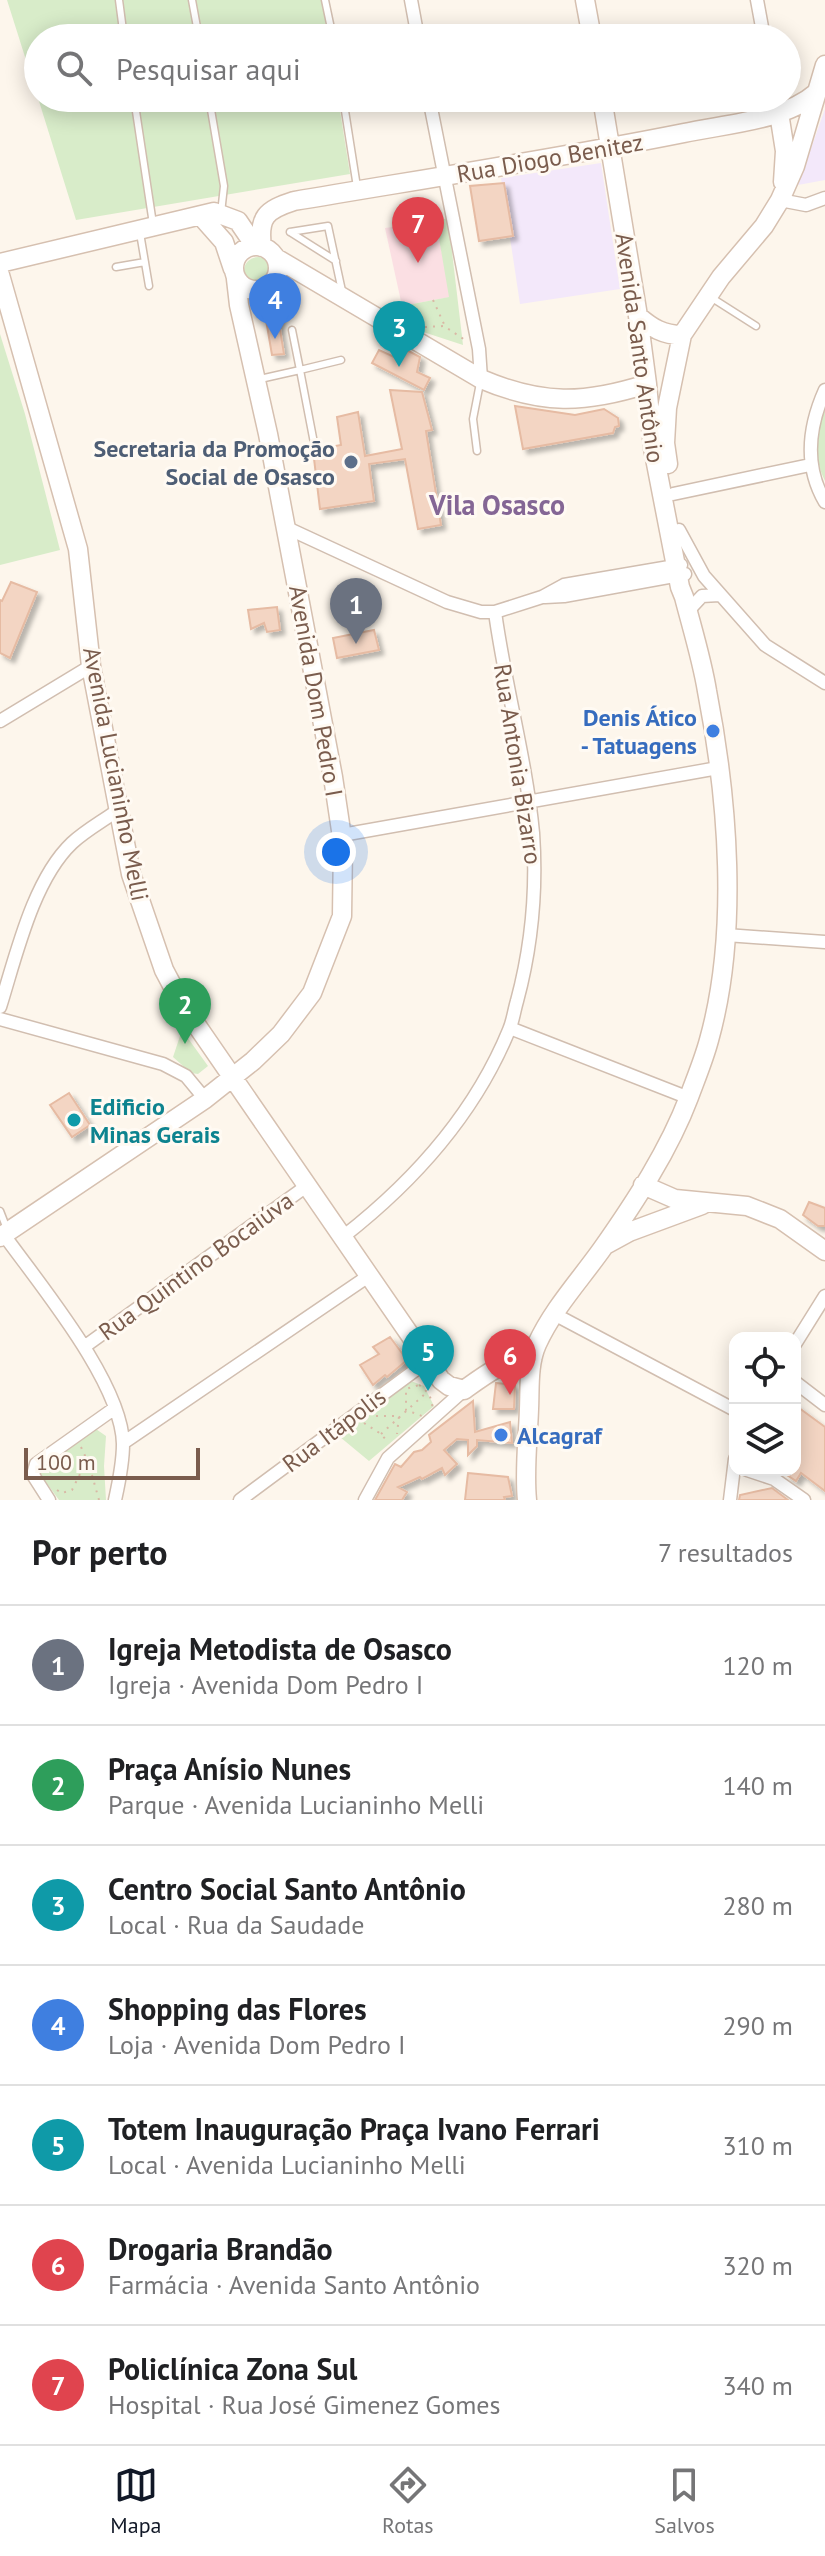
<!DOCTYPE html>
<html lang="pt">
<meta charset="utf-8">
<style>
body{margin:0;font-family:"PT Sans",sans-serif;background:#f2f2f2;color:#202124}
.controls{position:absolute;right:24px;bottom:24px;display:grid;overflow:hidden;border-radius:16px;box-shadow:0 4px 20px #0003}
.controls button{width:72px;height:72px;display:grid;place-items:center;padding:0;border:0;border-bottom:2px solid #e0e0e0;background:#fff;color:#202124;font:40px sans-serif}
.scale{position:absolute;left:24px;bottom:20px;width:176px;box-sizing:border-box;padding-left:8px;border:4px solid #7a5c4d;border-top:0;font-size:22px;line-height:28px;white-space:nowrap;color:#7a5c4d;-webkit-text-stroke:6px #fffaf3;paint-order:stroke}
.you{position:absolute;left:336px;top:852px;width:28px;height:28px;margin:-20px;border:6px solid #fff;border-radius:50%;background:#1a73e8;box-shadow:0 0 0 12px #1a73e833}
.badge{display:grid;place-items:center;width:52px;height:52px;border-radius:50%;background:#111827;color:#fff;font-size:26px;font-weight:700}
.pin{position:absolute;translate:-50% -66px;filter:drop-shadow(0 2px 4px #0008)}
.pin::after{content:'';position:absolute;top:42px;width:28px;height:24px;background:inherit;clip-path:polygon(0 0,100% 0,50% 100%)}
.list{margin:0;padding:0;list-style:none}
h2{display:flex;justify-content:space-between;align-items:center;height:104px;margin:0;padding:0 32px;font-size:34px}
h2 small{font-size:26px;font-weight:400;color:#757577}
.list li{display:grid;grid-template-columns:52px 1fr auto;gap:24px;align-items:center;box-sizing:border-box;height:120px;padding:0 32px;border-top:2px solid #e0e0e0}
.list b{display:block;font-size:30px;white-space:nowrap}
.list p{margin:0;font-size:26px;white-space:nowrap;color:#757577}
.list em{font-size:26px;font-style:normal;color:#757577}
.icon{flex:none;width:44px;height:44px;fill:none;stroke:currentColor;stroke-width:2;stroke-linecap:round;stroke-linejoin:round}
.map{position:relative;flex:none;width:825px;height:1500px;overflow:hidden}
.search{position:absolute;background:#fff;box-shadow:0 4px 20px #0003;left:24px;right:24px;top:24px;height:88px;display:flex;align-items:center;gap:20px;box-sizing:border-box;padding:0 28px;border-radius:44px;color:#757577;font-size:30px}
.sheet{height:944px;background:#fff}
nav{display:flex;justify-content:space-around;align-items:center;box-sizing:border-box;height:112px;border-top:2px solid #e0e0e0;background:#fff;font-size:22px;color:#757577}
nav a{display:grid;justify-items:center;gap:4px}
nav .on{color:#111827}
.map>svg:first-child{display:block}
.education{fill:#f3e8fa}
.medical{fill:#fbdfe3}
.green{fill:#d8ecc9}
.building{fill:#f3d5c3;stroke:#e6bba3;stroke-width:2;filter:url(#shadow)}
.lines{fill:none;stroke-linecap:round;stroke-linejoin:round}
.lane-casing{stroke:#d1beb0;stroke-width:9}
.street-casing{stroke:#d1beb0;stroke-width:15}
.secondary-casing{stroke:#d6c0b0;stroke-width:21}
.path{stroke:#d9b8a5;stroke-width:2;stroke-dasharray:2 6;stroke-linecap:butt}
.lane{stroke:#fff;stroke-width:6}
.street{stroke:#fff;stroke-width:12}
.secondary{stroke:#fff;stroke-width:18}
.service-dot{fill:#5c6f8a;stroke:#fffaf3;stroke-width:3}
.shop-dot{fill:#3f7fe0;stroke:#fffaf3;stroke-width:3}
.culture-dot{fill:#0f9aa8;stroke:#fffaf3;stroke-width:3}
.labels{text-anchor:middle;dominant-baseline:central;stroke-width:6;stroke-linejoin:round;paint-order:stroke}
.street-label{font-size:24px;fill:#7a5c4d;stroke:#fffaf3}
.service-label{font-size:24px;font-weight:bold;fill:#4e5e75;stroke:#fffaf3;text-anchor:end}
.shop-label{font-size:24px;font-weight:bold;fill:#366cbe;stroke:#fffaf3;text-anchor:end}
.culture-label{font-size:24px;font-weight:bold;fill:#0d838f;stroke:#fffaf3;text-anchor:start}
.quarter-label{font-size:28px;font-weight:bold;fill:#846695;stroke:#fffaf3}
</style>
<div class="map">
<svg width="825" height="1500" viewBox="0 0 825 1500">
<defs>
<filter id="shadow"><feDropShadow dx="4.5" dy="4.5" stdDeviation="2" flood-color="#0004"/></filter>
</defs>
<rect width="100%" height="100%" fill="#fdf6ec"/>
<path class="education" d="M825 109V180L798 185Z
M601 163 620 289 520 304 501 178Z"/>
<path class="medical" d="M436 221 450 297 402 306 385 228Z"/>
<path class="green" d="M7 0H322L328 38H38V98Z
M38 98H338L350 174 76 220Z
M448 218 463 345 408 327 402 306 449 297 436 221Z
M244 271a14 14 0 1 1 28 0a14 14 0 1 1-28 0Z
M0 334 25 414 60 550 0 565Z
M825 407V481C813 456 814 431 825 407Z
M182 1030 208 1066 198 1074 191 1073 173 1057Z
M411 1381 424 1386 434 1406 369 1461 340 1437Z
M93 1427 106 1436 104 1466 106 1500H59L40 1474 42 1466Z"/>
<path class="building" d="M504 183 513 236 479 241 470 186Z
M273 301 282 312 279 323 284 354 272 355 266 320 268 309Z
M399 346 420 357 417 372 430 378 424 390 372 363 379 350 394 357Z
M390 390 422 392 432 430 426 431 441 525 418 529 405 459 369 464 374 501 320 509 313 450 341 445 337 417 358 412 365 456 402 449Z
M515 406 575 415 604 409 618 418 619 426 615 427 613 433 523 449Z
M11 582 37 592 10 658 0 653V600L2 601Z
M277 607 280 630 267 632 264 623 251 629 248 610Z
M374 630 379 650 337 658 333 638Z
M69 1093 90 1125 72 1137 50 1105Z
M809 1202 825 1208V1226H818L803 1215Z
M390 1337 407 1360 387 1377 385 1375 373 1385 360 1365 379 1354 373 1347Z
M496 1383 515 1385 514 1409H493Z
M473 1401 475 1432 510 1422 512 1443 477 1440V1446L468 1455V1440L457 1439 444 1450 457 1464 445 1475 442 1468 422 1479 420 1477 398 1487 407 1492 402 1500H375L395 1464 401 1467 414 1452 422 1450 431 1442 429 1435Z
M795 1405 825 1427V1491L801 1473 796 1481 787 1475 791 1470H795Z
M468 1473 508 1477 512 1496 504 1497 505 1500H465Z
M772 1488 788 1500H739L740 1495Z"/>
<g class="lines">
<g class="lane-casing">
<path id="lane" d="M119 0 124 38
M192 0 199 38
M325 0 333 38
M134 98 153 224
M209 98 224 186 221 213
M343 98 357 187
M290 232 328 226 342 291
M290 232 336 261
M140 233 149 286
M116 267 145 262
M712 298 756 326
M292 330 300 370 341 360
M260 379 300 370 314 443
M477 451 473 419 480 383
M0 1211 7 1229"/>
</g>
<g class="street-casing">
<path id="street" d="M411 0 418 38
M757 0 764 38
M429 98 479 349 481 379
M780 200 806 205 825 198
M825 390C808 428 804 466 825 502
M673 494 810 465
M285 527 447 602 481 612H495L542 597 564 585 681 565
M679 530 704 576 765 645 825 683
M545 597 564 596 685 574
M688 611 702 596 719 595
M0 721 91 666
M342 835 718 768
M726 935 825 942
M0 1007C16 956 33 880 72 843 86 830 103 821 118 810
M0 1019 163 1064 186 1076 205 1099
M510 1028 689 1098
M4 1235C40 1285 122 1383 123 1444 123 1463 119 1482 115 1500
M344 1236C413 1182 475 1113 509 1030 513 1021 514 1011 517 1001 532 945 537 890 533 833 526 759 505 686 495 612
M554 1314 735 1410
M795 1344 825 1296
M84 1347 308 1185
M795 1382 825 1405
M123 1443 370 1275
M747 1470 774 1479 804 1500
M49 1500 33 1475 36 1464 115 1408
M240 1500 429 1360
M365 1500 388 1458 464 1390
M730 1500 735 1459"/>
</g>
<g class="secondary-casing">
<path id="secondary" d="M585 0 592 38
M779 113 785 151 783 182
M201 216 224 242 233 269
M234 268a22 22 0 1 1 44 0a22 22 0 1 1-44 0Z
M262 247C258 217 266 210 294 201 424 179 554 159 684 133 725 124 784 121 816 93
M276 258 481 379C542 405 584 404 647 384
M0 263 214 212 238 221 255 246
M0 275 78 549 91 666 131 874 164 970 182 1004 441 1380 449 1386 464 1390C489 1372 502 1362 533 1356
M638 316C652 328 663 335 682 335
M668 464 665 443 667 408 682 335 721 277 764 226 780 200 795 166 825 65
M643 1185 675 1199 747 1206 780 1219 825 1251
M0 1237 205 1099 253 1061 281 1034 312 993 342 916 343 844 333 777 268 434 239 305 236 279
M607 1244 629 1232 702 1205
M527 1500C524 1470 528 1439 529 1409 530 1388 528 1364 537 1344 553 1309 580 1280 602 1249 635 1202 669 1150 689 1097 696 1078 704 1059 709 1040 739 933 728 799 707 691 702 660 692 628 684 597L680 587 653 448 647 384 638 316 602 98"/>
</g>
<path class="path" d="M433 300 444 324
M425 327 444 326 465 340
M419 1385C432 1394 435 1405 430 1419L406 1410V1389Z
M376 1416H399L397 1434
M364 1423 381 1434 387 1441
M381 1434 427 1392
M81 1447 87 1460
M92 1475 99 1500
M57 1490 62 1493 72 1490 80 1474"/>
<use href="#lane" class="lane"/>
<use href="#street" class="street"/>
<use href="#secondary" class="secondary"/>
</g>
<circle class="service-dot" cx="351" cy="462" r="8"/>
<g class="shop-dot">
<circle cx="713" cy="731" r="8"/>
<circle cx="501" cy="1435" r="8"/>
</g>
<circle class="culture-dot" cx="74" cy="1120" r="8"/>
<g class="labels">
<g class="street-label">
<text transform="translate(550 158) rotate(-10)">Rua Diogo Benitez</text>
<text transform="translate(640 348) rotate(82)">Avenida Santo Antônio</text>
<text transform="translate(316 691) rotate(80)">Avenida Dom Pedro I</text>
<text transform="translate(518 764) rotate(81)">Rua Antonia Bizarro</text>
<text transform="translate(116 774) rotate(79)">Avenida Lucianinho Melli</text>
<text transform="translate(196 1266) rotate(-36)">Rua Quintino Bocaiúva</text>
<text transform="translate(334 1430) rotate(-37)">Rua Itápolis</text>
</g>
<g class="service-label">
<text x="335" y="448">Secretaria da Promoção<tspan x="335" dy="28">Social de Osasco</tspan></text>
</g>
<g class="shop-label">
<text x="697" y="717">Denis Ático<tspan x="697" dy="28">- Tatuagens</tspan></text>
<text x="517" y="1435" text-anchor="start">Alcagraf</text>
</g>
<g class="culture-label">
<text x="90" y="1106">Edificio<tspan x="90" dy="28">Minas Gerais</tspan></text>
</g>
<g class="quarter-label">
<text x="497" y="504">Vila Osasco</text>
</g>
</g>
</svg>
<div class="controls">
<button><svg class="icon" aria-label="locate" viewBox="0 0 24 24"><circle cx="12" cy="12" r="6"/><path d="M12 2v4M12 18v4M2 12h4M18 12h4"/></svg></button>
<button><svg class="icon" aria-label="layers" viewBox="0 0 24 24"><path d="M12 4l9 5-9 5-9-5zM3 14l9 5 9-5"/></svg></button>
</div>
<div class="scale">100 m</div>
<div class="you"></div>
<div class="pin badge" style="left:356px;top:644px;background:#6b7280">1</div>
<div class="pin badge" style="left:185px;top:1044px;background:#2e9e5b">2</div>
<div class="pin badge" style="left:399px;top:367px;background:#0f9aa8">3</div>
<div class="pin badge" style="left:275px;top:339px;background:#3f7fe0">4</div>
<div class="pin badge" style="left:428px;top:1391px;background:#0f9aa8">5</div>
<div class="pin badge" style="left:510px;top:1395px;background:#e0444e">6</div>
<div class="pin badge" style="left:418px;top:263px;background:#e0444e">7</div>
<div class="search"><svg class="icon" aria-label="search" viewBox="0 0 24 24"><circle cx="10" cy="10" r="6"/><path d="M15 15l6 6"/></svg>Pesquisar aqui</div>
</div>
<section class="sheet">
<h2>Por perto<small>7 resultados</small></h2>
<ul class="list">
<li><span class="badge" style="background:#6b7280">1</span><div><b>Igreja Metodista de Osasco</b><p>Igreja · Avenida Dom Pedro I</p></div><em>120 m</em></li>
<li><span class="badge" style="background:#2e9e5b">2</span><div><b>Praça Anísio Nunes</b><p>Parque · Avenida Lucianinho Melli</p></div><em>140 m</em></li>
<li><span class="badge" style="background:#0f9aa8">3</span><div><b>Centro Social Santo Antônio</b><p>Local · Rua da Saudade</p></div><em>280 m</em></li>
<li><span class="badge" style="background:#3f7fe0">4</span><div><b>Shopping das Flores</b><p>Loja · Avenida Dom Pedro I</p></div><em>290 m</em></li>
<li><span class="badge" style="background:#0f9aa8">5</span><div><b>Totem Inauguração Praça Ivano Ferrari</b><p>Local · Avenida Lucianinho Melli</p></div><em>310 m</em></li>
<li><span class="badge" style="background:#e0444e">6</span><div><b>Drogaria Brandão</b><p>Farmácia · Avenida Santo Antônio</p></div><em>320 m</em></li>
<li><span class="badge" style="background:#e0444e">7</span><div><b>Policlínica Zona Sul</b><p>Hospital · Rua José Gimenez Gomes</p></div><em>340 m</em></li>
</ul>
</section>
<nav>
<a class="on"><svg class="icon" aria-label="map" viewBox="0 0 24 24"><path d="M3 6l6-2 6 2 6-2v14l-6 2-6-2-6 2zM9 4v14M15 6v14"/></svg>Mapa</a>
<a><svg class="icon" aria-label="directions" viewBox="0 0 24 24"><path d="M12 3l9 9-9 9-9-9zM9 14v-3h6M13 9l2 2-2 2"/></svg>Rotas</a>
<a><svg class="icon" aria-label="saved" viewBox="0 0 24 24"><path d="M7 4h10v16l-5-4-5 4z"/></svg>Salvos</a>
</nav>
